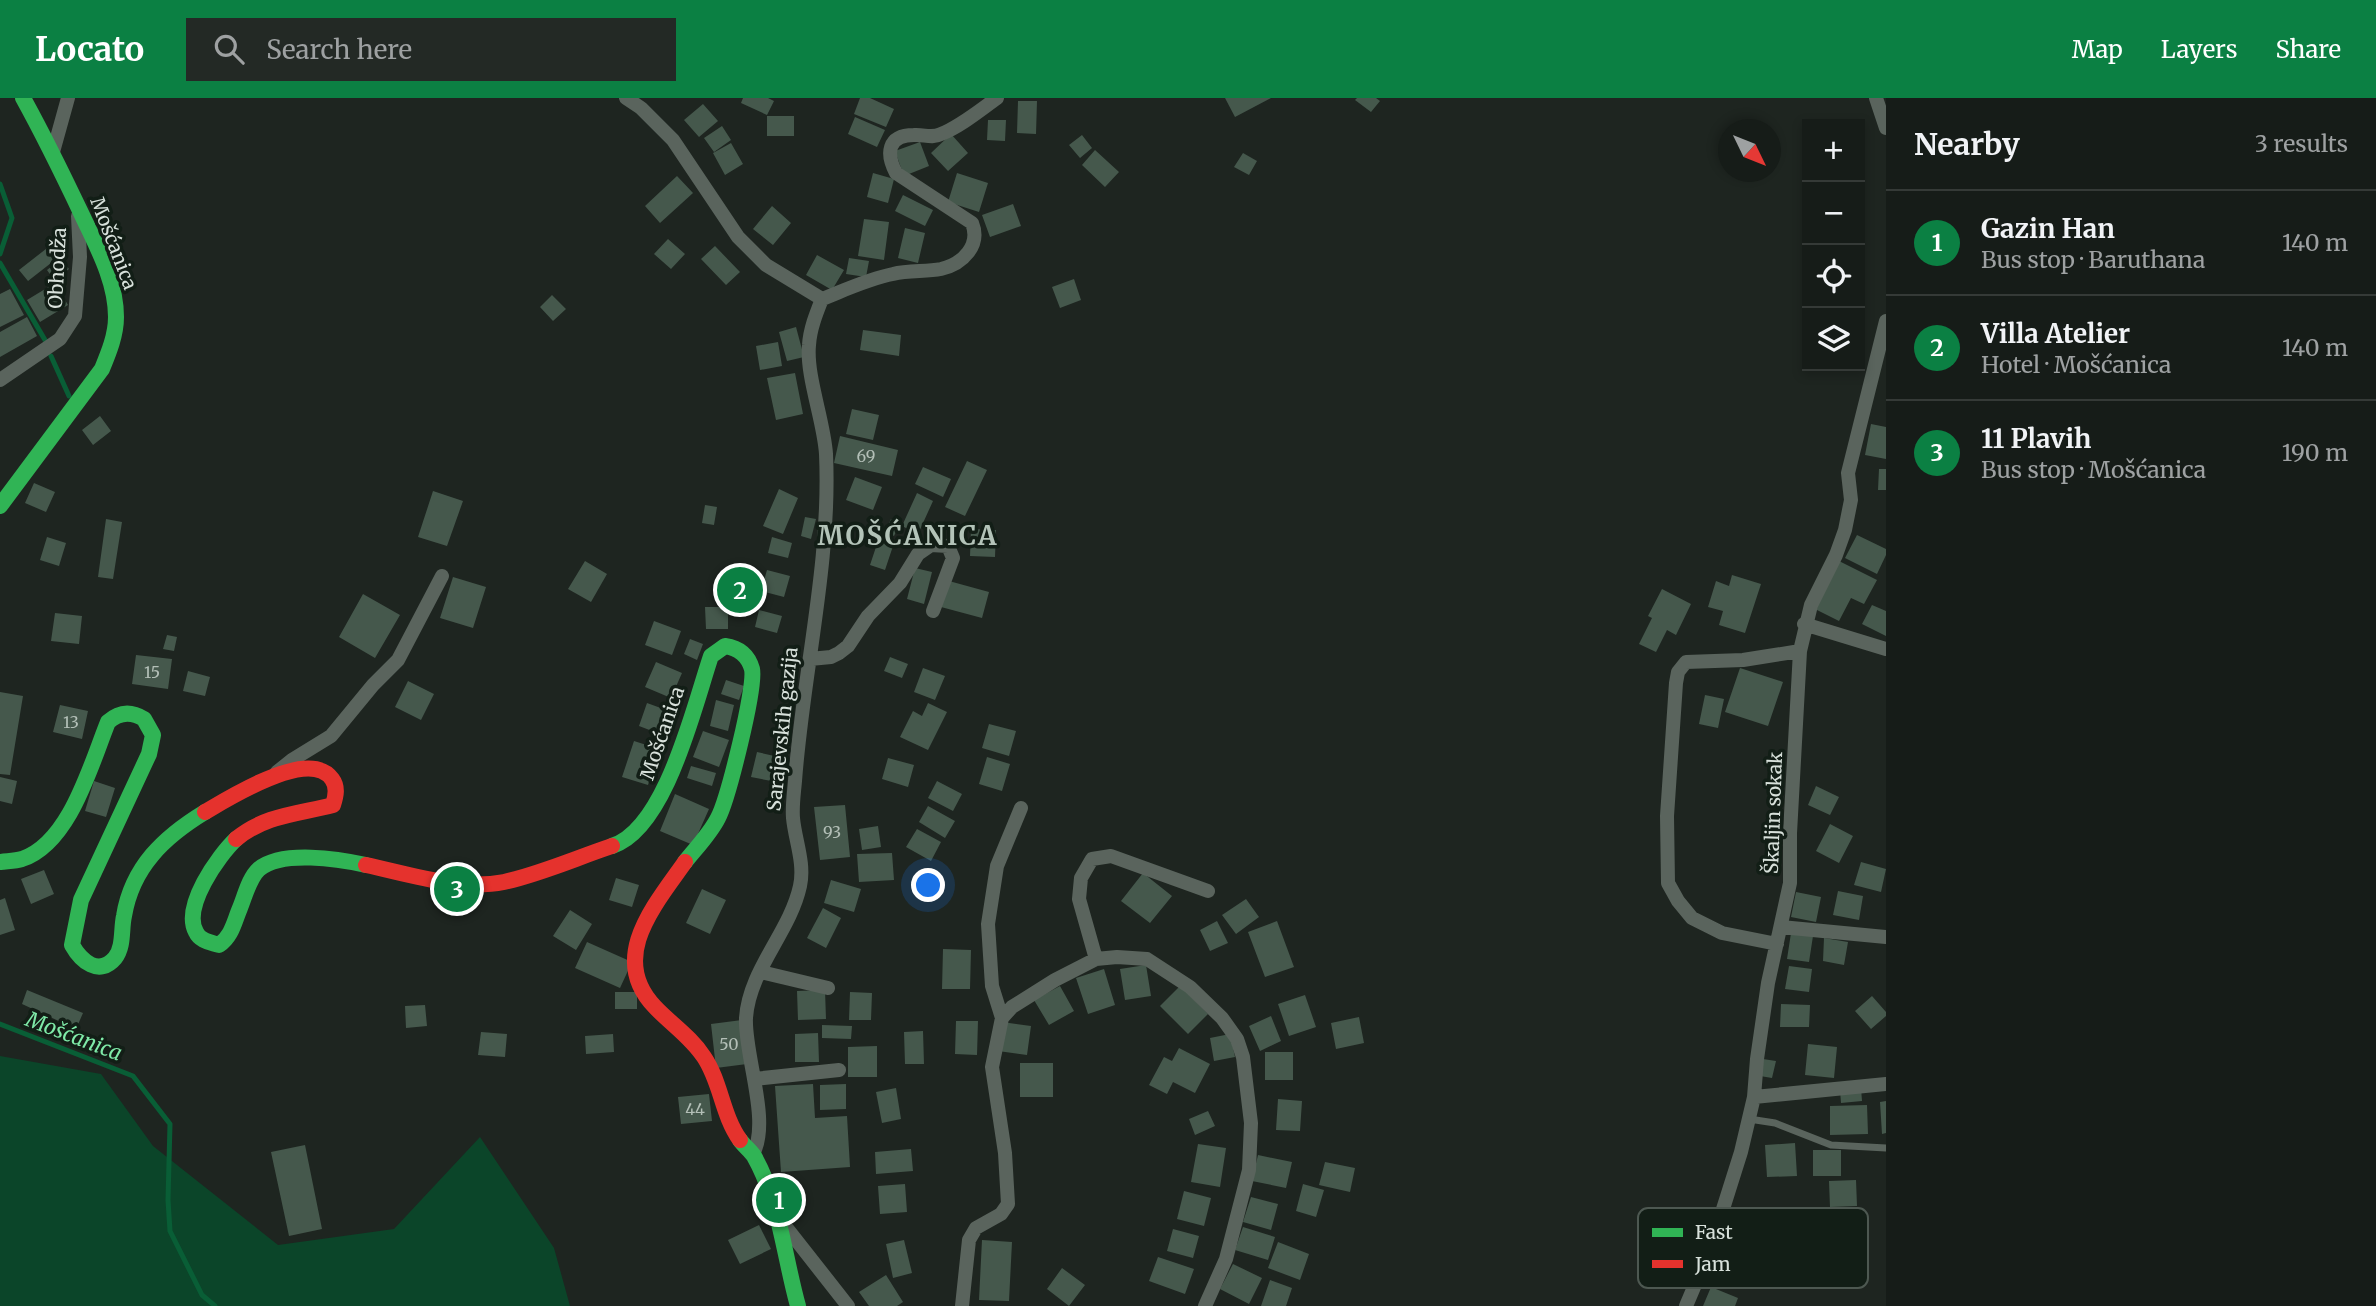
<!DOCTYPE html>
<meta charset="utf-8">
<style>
body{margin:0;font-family:Merriweather,serif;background:#232925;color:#f1f3f6}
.controls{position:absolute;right:21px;top:21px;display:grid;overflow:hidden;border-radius:0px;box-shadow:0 4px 10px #0003}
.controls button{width:63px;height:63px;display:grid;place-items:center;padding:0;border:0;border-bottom:2px solid #353a37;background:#161c18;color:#f1f3f6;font:35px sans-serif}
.compass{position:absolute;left:1718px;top:21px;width:63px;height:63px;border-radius:50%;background:#161c18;box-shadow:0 4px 10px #0003;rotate:133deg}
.you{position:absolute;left:929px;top:788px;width:24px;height:24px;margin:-18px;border:5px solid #fff;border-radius:50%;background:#1a73e8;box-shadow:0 0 0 10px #1a73e833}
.badge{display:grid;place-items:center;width:46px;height:46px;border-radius:50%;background:#0b8043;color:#fff;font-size:23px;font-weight:700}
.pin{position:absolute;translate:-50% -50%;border:4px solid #fff;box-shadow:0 2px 7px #0006}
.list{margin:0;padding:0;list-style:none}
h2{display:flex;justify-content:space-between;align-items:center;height:91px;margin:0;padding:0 28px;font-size:30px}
h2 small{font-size:23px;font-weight:400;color:#9ea1a2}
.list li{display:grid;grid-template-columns:46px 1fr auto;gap:21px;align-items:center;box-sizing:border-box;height:105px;padding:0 28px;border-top:2px solid #353a37}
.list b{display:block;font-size:26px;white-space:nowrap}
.list p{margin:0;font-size:23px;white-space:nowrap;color:#9ea1a2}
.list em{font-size:23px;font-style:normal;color:#9ea1a2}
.icon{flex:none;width:38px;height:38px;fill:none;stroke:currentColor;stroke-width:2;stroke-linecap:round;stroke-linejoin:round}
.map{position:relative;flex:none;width:1886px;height:1208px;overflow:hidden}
header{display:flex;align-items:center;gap:42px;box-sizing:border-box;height:98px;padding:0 35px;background:#0b8043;color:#fff}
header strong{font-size:33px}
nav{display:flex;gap:38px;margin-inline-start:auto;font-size:24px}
.search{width:490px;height:63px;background:#232925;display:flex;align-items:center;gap:18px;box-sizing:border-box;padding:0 24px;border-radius:0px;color:#9ea1a2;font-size:26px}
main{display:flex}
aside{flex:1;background:#161c18}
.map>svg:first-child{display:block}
.green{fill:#0b4529}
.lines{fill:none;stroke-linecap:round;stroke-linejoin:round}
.stream{stroke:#095e36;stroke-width:5}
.building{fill:#45584c}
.lane{stroke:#5a645d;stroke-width:7}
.street{stroke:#5a645d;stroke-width:14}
.fast{stroke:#30b455;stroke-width:16}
.jam{stroke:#e5322d;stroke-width:16}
.labels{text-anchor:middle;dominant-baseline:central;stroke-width:7;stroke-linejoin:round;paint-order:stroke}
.number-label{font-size:16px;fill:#b3bfb7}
.street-label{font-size:19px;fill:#d8e1db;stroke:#121e16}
.water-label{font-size:21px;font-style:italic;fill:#7feaa8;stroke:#121e16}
.district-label{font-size:26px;font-weight:bold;letter-spacing:2px;fill:#b3c3b8;stroke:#121e16}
.key{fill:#121e16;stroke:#4d5851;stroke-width:2}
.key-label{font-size:19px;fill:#d8e1db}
</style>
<header>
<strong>Locato</strong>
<div class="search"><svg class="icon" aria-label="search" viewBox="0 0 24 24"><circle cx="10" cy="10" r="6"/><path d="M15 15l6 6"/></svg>Search here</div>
<nav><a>Map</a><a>Layers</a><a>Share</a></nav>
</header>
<main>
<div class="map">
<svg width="1886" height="1208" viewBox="0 0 1886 1208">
<rect width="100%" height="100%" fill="#1e2520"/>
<path class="green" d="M0 958 101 976 153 1048 278 1147 394 1131 480 1039 554 1150 570 1208H0Z"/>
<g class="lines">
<path class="stream" d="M0 86 12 120 0 156
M0 165 45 242
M51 258 69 298
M0 926 133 978 170 1026 168 1102 170 1133 202 1197 215 1208"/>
</g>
<path class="building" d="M743 0H768L774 3 767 17 741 5Z
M860 0H870L894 11 886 29 854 16Z
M1225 0H1271L1235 19Z
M1357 0H1376L1380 3 1371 14 1355 2Z
M1018 3H1037L1036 36 1017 35Z
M703 6 718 23 699 39 684 22Z
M767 18H794V38H767Z
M855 19 885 32 877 49 848 36Z
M988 22H1006L1005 43 987 42Z
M722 28 731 42 714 54 704 40Z
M951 36 968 55 948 73 931 55Z
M1082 37 1092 50 1080 60 1069 47Z
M920 44 929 68 904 78 895 53Z
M731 45 743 66 725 77 713 55Z
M1095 52 1119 74 1105 89 1082 67Z
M1243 55 1257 63 1249 77 1234 69Z
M873 75 894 81 888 105 867 99Z
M957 75 988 85 979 114 948 104Z
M677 78 693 95 660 125 645 108Z
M903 97 933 112 925 128 895 113Z
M1013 106 1021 128 990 139 982 117Z
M772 108 791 125 773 147 753 131Z
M864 121 889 124 884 162 858 158Z
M905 130 925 135 918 165 898 160Z
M668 141 685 156 671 171 654 156Z
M51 147 60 158 28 183 19 172Z
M715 148 740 174 726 187 701 161Z
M817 157 844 172 832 192 806 177Z
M849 160 869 163 866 179 846 176Z
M61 161 69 171 54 182 47 172Z
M1074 181 1081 202 1060 210 1052 189Z
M55 185 68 207 40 224 27 202Z
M10 191 24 217 0 229V196Z
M552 197 566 211 553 223 540 209Z
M27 219 37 238 0 259V234Z
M796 229 804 259 787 263 779 234Z
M863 232 901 237 899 258 860 252Z
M778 244 782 268 760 272 756 248Z
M795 275 803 316 776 322 767 280Z
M852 311 879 317 873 342 846 336Z
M100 318 111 333 93 347 82 332Z
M1871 326 1886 329V361L1865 357Z
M840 338 898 352 892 378 834 365Z
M967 363 987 372 965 418 945 409Z
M923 369 951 381 943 399 915 386Z
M1879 371H1886V392H1878Z
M855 379 882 389 873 412 846 402Z
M34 385 55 394 46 414 25 405Z
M779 391 798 400 783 436 763 428Z
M433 393 463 403 447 448 418 439Z
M917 395 933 403 918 436 902 428Z
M705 407 717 409 714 427 702 425Z
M805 419 816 421 811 441 801 438Z
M106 421 122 424 113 481 98 479Z
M891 421 900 425 894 438 885 434Z
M971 431 996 432 995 459 970 458Z
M1857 437 1886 451V457L1877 476 1845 460Z
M47 439 66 445 59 468 40 462Z
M772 439 792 445 788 460 768 455Z
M878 443 893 448 885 472 870 467Z
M1837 462 1877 482 1864 506 1851 500 1839 523 1813 510Z
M585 463 607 476 591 504 568 491Z
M915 470 932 474 924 506 907 501Z
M767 472 790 478 784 499 761 493Z
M1732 477 1761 486 1745 535 1719 527 1723 513 1708 509 1716 483 1729 488Z
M453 479 486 489 473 530 440 520Z
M949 483 989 494 982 520 941 509Z
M1662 491 1691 506 1676 537 1667 532 1656 554 1639 546 1652 520 1648 518Z
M363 496 400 517 375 560 339 539Z
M1872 507 1886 513V538L1862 526Z
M705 509H728V531H706Z
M759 512 782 518 777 535 755 529Z
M55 515 82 518 79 546 51 543Z
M654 523 681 533 672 557 645 547Z
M167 537 177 539 174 553 163 551Z
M690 541 703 546 697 562 684 556Z
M136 557 172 561 168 591 132 586Z
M890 559 908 566 902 580 884 573Z
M656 564 682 575 671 600 645 589Z
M923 570 945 578 935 602 914 594Z
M1740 570 1783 584 1768 628 1725 614Z
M188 573 210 579 205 598 183 593Z
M726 582 744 588 739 602 721 596Z
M408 583 434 596 421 622 395 609Z
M0 594 23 598 10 677 0 676Z
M1705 597 1724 601 1718 630 1699 626Z
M716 602 734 607 728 633 710 628Z
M647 605 669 613 660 636 639 628Z
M928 605 947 614 928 652 900 639 913 613 922 618Z
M60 607 88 613 82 641 53 634Z
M989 626 1016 633 1009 658 982 650Z
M703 633 729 642 719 669 693 659Z
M634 643 659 651 648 687 622 679Z
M757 654 788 661 782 685 751 679Z
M987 659 1010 666 1002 693 979 686Z
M888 660 914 667 908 689 882 681Z
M691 668 716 675 712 688 687 680Z
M0 679 17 683 12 706 0 703Z
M94 683 115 690 106 719 85 713Z
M937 683 962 696 953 713 928 700Z
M1816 688 1839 699 1830 717 1808 707Z
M675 696 709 711 693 747 660 733Z
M845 707 850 759 820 762 814 709Z
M928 708 955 723 945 740 919 724Z
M1830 726 1853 738 1839 765 1816 753Z
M878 728 881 749 862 752 859 731Z
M917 731 941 744 931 763 906 749Z
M892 755 894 782 859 784 857 756Z
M1861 764 1886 771 1881 794 1854 787Z
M44 772 54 796 31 806 21 781Z
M1143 775 1172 798 1150 825 1121 803Z
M616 780 639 787 632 809 609 802Z
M831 782 861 791 854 814 824 805Z
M702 791 726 802 710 836 686 825Z
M1838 793 1863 798 1859 822 1833 817Z
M1796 794 1821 799 1816 824 1791 819Z
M5 800 15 832 0 837V802Z
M1246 801 1259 819 1236 836 1222 817Z
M823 810 841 820 826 850 807 840Z
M570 812 592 826 576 852 553 838Z
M1217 823 1228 845 1210 853 1200 832Z
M1277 823 1294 869 1265 879 1248 834Z
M1791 835 1813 838 1809 864 1787 861Z
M1824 840 1848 844 1844 867 1823 863Z
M587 844 632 864 620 890 575 870Z
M943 851 971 852 970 891H942Z
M1146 867 1151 898 1125 902 1120 871Z
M1789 868 1812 871 1809 894 1785 891Z
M1104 871 1115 907 1088 916 1076 880Z
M1060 888 1074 913 1049 927 1034 902Z
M1180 888 1208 916 1188 936 1160 908Z
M27 892 83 915 76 931 22 906Z
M825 892 826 921 798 922 797 893Z
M615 894H637V911H615Z
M850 894 872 895 871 922H849Z
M1305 897 1316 929 1289 938 1278 906Z
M1872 898 1886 914V918L1871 931 1855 913Z
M1781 906 1810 907 1809 929H1780Z
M425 907 427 928 406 930 405 908Z
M1271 918 1281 943 1260 953 1249 928Z
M1359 919 1364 945 1336 951 1331 925Z
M742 922 747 966 716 970 711 926Z
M956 923H978L977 957 955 956Z
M1002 924 1031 928 1027 957 998 953Z
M822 927 852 928 851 941 822 940Z
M923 933 924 966H905L904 934Z
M481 934 507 936 505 959 478 957Z
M818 935 819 964H795V936Z
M613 936 614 954 586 956 585 938Z
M1230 936 1235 959 1214 963 1210 940Z
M1808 946 1837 949 1834 980 1805 977Z
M877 948V979H848V949Z
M1179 950 1210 966 1195 995 1173 984 1167 996 1149 987 1164 959 1172 963Z
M1265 954H1293V982H1265Z
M1763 961 1776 963 1772 980 1760 978Z
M1020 965H1053V999H1020Z
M813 986 815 1020 847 1018 850 1069 781 1074 775 988Z
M846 986V1011L820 1012V987Z
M896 990 901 1021 882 1025 876 994Z
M1861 990 1862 1003 1841 1005 1840 992Z
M709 996 712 1023 681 1026 678 999Z
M1278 1001 1302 1003 1300 1033 1276 1032Z
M1886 1003V1035L1882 1036 1880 1004Z
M1867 1007 1868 1036 1830 1037V1008Z
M1208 1013 1215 1028 1195 1037 1189 1021Z
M1795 1045 1797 1078 1767 1079 1765 1047Z
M1198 1046 1226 1050 1220 1089 1191 1084Z
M305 1047 322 1131 289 1138 271 1054Z
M911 1051 913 1073 876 1076 875 1054Z
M1813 1052H1841V1078H1813Z
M1258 1057 1292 1064 1286 1090 1252 1083Z
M1325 1064 1355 1070 1350 1094 1319 1087Z
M1856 1082 1857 1108 1830 1109 1829 1083Z
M905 1086 907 1114 880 1116 878 1088Z
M1303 1086 1324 1092 1316 1119 1296 1113Z
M1184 1093 1211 1100 1204 1128 1177 1121Z
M1251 1099 1278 1106 1271 1132 1243 1124Z
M759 1127 771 1151 740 1166 728 1142Z
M1243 1129 1275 1139 1268 1162 1235 1152Z
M1173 1131 1199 1138 1193 1160 1167 1153Z
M904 1142 912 1175 893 1180 886 1146Z
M982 1142 1012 1144 1009 1203 979 1202Z
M1278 1144 1309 1156 1300 1182 1268 1170Z
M1158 1159 1194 1171 1185 1196 1149 1183Z
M1233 1166 1262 1180 1249 1206 1220 1191Z
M1062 1170 1085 1187 1069 1208 1047 1191Z
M886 1177 903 1204 897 1208H869L859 1194Z
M1270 1182 1292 1190 1286 1208H1261Z
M1711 1189 1738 1200 1735 1208H1703Z"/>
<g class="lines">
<path class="lane" d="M1749 1021 1775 1025 1831 1047 1886 1050"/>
<path class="street" d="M626 0 641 10 673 42 738 139 766 167 822 201C816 216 810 231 809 247 806 278 824 323 826 356 831 466 803 574 795 683 794 695 792 708 793 720 795 742 805 765 800 788 790 834 749 872 746 920 744 956 771 1023 753 1056
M1876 0 1886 30
M53 54 68 0
M822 201C845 192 868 181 893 176 909 172 926 174 941 171 963 166 981 147 972 125L896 75C886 56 887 37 914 37 924 36 931 41 941 36 961 28 980 12 997 0
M0 282 60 241 75 218 80 159 78 118
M1804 526 1886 551
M810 561 831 559 839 555 848 548 868 518 900 485 918 456 931 447 948 448 953 460 933 513
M277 674 292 662 331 638 373 587 398 562 442 478
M1781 829 1886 839
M1777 846 1722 835 1692 820 1678 803 1668 785 1667 718 1676 585 1678 574 1686 564 1743 562 1800 553
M1096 861 1079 801 1081 780 1092 761 1111 758 1208 793
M761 874 828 890
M1002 920 992 888 988 826 997 768 1021 710
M754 981 839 972
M1754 999 1886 986
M782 1124 848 1208
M962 1208 969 1142 976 1130 1001 1116 1008 1106 1005 1055 992 969 1002 920 1012 909 1055 882 1096 861 1117 859 1147 861 1190 889 1222 920 1237 941 1243 959 1251 1025 1249 1072 1226 1161 1205 1208
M1686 1208 1711 1149 1741 1054 1754 999 1757 961 1768 885 1790 785V735L1800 553 1811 507 1836 457 1845 432 1851 402 1848 375 1886 223"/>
<path class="fast" d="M0 408 102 271C109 254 116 237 116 219 116 183 97 149 82 117 63 77 44 38 23 0
M236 741C218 758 182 809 196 834 200 843 210 844 219 847 232 838 234 824 240 810 245 798 249 780 259 771 282 752 339 761 366 767
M612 748C666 731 694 608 711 558L725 548C739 550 748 557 752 571 756 589 728 701 718 720 710 736 696 750 685 764
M0 764C7 763 15 763 22 761 70 745 91 666 108 624 119 614 131 613 144 621L153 637 149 656 81 802 72 847C81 863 99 879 115 860 124 849 121 831 124 818 132 769 164 739 205 714
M740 1042C744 1048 750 1052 754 1058 780 1104 784 1158 798 1208"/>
<path class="jam" d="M205 714C229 700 309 649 332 681 338 689 336 698 333 707 298 716 265 717 236 741
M685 764C654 808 608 860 655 909 671 926 691 939 704 959 721 984 722 1017 740 1042
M366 767C409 776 459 793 504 784 540 776 576 760 612 748"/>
</g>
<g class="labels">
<g class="number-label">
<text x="866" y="358">69</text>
<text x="152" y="574">15</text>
<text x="71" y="624">13</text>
<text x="832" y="734">93</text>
<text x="729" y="946">50</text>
<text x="695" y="1011">44</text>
</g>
<g class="street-label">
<text transform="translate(114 145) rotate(69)">Mošćanica</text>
<text transform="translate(57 170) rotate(-87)">Obhodža</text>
<text transform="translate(782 631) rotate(-84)">Sarajevskih gazija</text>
<text transform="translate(662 635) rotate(-71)">Mošćanica</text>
<text transform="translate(1773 715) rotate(-88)">Škaljin sokak</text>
</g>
<g class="water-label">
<text transform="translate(74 938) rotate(21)">Mošćanica</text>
</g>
<g class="district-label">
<text x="908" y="437">MOŠĆANICA</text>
</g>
</g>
<rect x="1638" y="1110" width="230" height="80" rx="10" class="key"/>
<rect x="1652" y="1130" width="31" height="9" fill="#30b455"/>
<rect x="1652" y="1162" width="31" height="8" fill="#e5322d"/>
<g class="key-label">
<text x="1695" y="1141">Fast</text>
<text x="1695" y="1173">Jam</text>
</g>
</svg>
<div class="controls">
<button>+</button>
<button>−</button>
<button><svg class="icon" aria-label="locate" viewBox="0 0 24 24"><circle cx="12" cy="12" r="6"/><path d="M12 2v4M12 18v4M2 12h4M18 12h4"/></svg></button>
<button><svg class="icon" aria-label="layers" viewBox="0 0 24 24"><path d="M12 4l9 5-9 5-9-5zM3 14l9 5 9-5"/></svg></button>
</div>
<svg class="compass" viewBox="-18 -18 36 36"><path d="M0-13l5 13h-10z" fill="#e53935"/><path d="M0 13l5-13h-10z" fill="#9ea1a2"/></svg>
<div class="you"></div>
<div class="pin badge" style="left:779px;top:1102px">1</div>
<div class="pin badge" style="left:740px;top:492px">2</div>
<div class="pin badge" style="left:457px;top:791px">3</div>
</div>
<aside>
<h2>Nearby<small>3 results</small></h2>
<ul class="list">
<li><span class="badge">1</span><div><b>Gazin Han</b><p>Bus stop · Baruthana</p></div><em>140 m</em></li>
<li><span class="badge">2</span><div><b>Villa Atelier</b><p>Hotel · Mošćanica</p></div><em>140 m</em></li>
<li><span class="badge">3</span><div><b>11 Plavih</b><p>Bus stop · Mošćanica</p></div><em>190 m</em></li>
</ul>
</aside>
</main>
